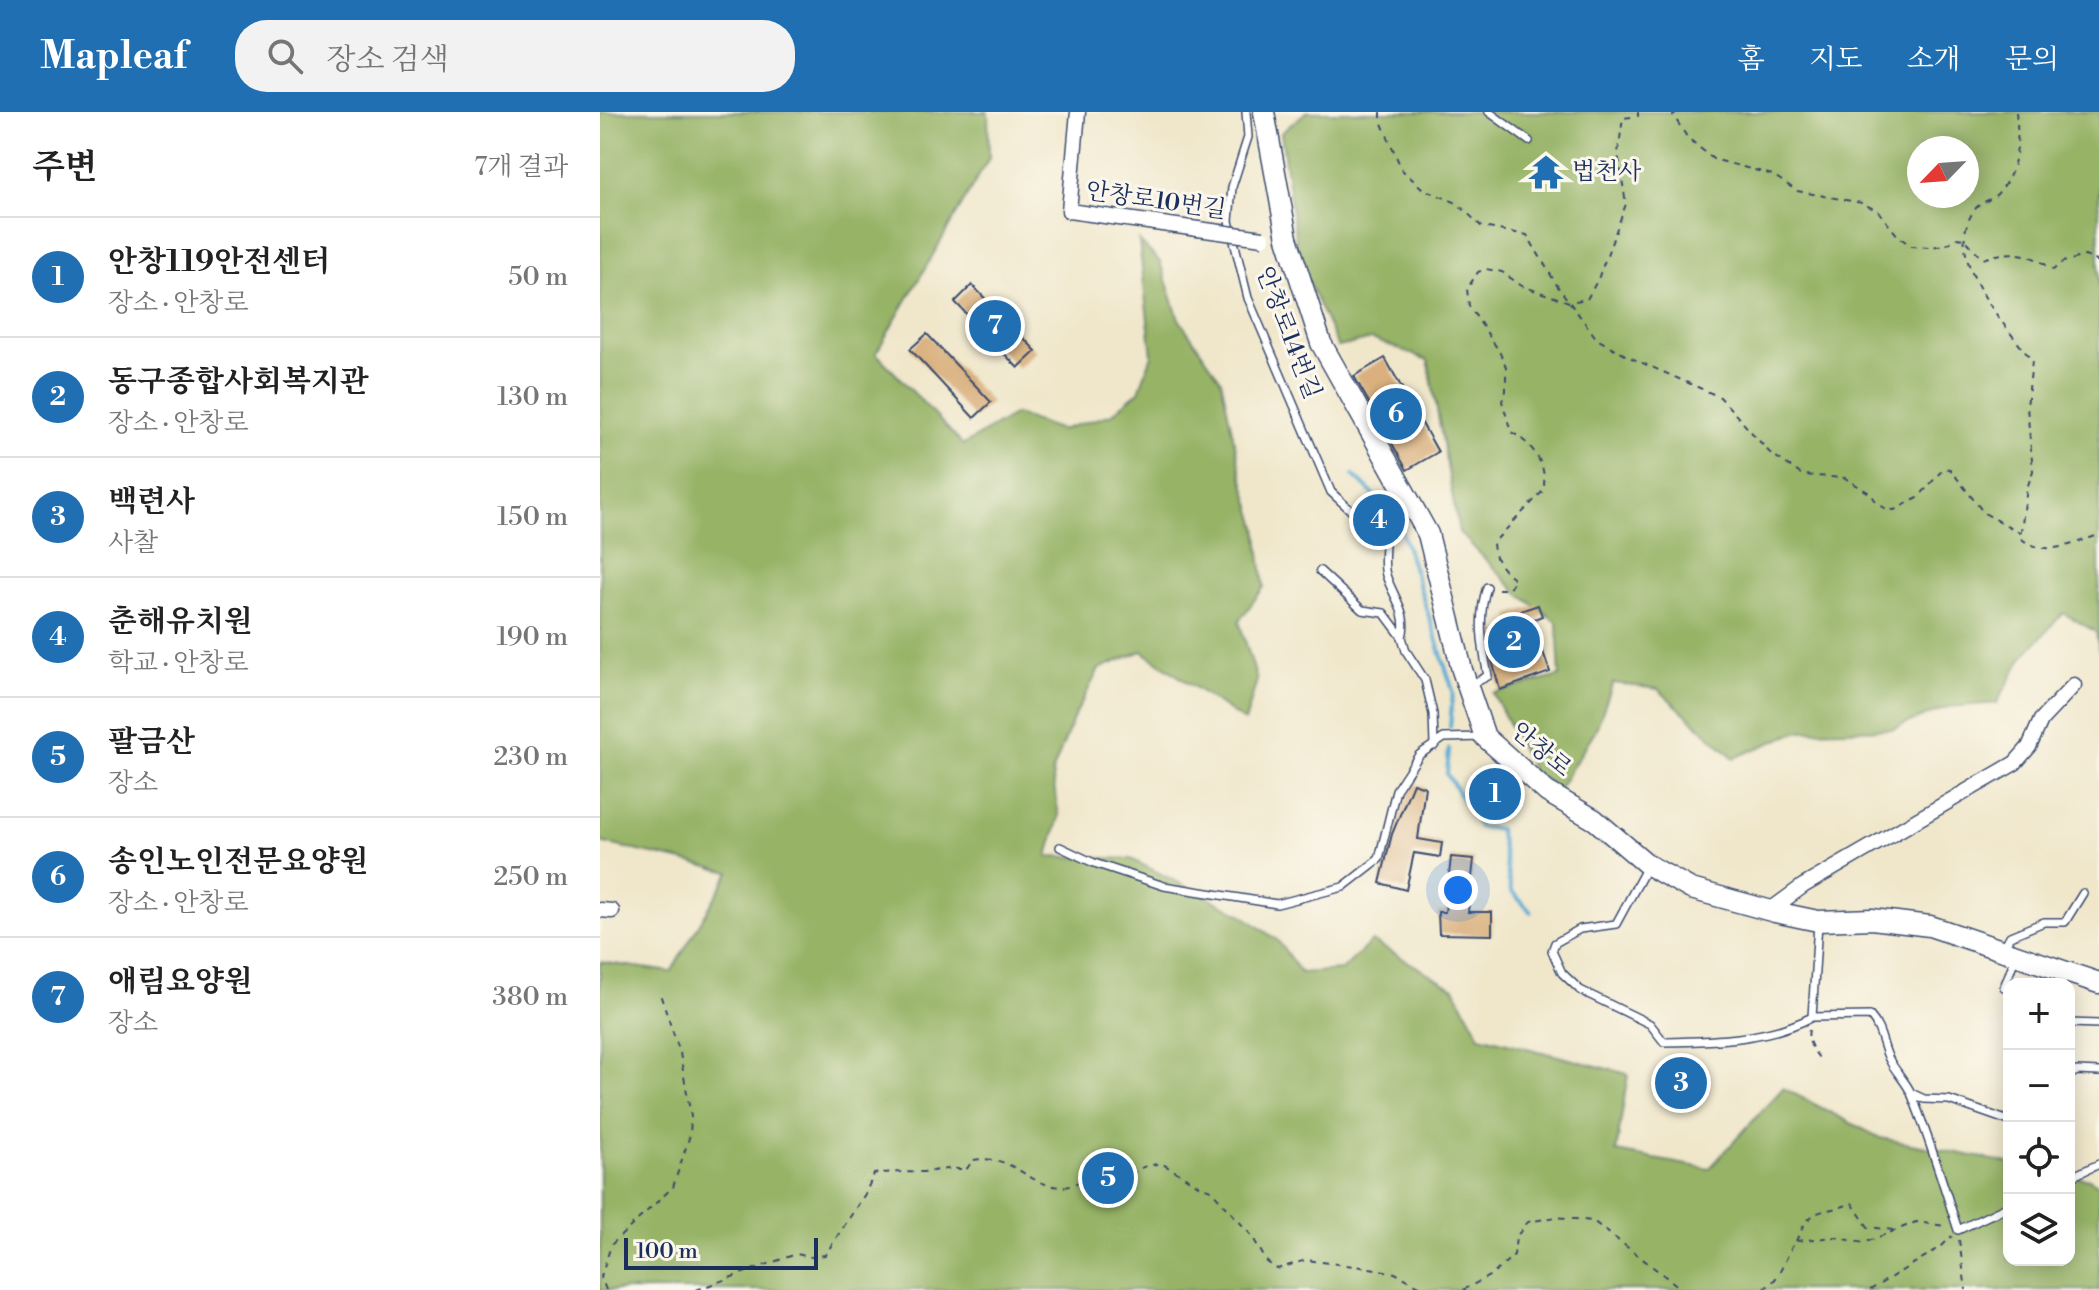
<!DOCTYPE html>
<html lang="ko">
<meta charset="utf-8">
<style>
body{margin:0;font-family:"Libre Bodoni","Noto Serif KR",serif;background:#f2f2f2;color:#222}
.controls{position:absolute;right:24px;bottom:24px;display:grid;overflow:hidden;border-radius:16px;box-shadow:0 4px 20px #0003}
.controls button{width:72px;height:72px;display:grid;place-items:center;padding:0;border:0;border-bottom:2px solid #e0e0e0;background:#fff;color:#222;font:40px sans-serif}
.compass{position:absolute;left:1307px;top:24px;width:72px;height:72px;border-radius:50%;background:#fff;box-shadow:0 4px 20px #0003;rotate:245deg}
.scale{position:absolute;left:24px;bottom:20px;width:194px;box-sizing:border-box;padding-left:8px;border:4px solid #1b2f5e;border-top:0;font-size:22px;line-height:28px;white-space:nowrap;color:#1b2f5e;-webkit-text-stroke:6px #fbf7ec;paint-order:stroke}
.you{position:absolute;left:858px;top:778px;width:28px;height:28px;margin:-20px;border:6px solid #fff;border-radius:50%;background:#1a73e8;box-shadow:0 0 0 12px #1a73e833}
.badge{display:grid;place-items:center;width:52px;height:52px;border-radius:50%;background:#1f6fb2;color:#fff;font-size:26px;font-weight:700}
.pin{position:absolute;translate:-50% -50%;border:4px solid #fff;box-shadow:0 2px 8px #0006}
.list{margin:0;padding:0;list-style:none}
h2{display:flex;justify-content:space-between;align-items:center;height:104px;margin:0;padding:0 32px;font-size:34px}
h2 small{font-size:26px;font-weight:400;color:#767676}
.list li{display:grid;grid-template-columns:52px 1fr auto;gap:24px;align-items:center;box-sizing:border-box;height:120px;padding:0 32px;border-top:2px solid #e0e0e0}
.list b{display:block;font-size:30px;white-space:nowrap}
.list p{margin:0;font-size:26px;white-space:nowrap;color:#767676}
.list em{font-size:26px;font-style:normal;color:#767676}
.icon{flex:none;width:44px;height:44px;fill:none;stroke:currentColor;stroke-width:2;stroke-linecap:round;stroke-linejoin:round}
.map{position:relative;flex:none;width:1499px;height:1178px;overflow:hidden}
header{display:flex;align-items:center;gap:48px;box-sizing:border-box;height:112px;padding:0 40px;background:#1f6fb2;color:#fff}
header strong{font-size:38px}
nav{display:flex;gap:44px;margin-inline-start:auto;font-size:28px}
.search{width:560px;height:72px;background:#f2f2f2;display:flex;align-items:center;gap:20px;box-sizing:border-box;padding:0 28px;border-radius:32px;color:#767676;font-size:30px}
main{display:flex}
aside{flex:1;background:#fff}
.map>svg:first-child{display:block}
.forest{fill:#96b366;stroke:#587162;stroke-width:2;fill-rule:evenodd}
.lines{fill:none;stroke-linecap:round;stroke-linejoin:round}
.stream{stroke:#57abd3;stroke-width:4}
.building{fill:#d9b07e}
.lane-casing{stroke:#3b4b6e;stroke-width:10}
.street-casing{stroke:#3b4b6e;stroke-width:17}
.secondary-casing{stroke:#3b4b6e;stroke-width:23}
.path{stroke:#3b4b6e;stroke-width:2;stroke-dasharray:6 6;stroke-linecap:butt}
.lane{stroke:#fff;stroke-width:7}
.street{stroke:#fff;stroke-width:14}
.secondary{stroke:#fff;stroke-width:20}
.street-bridge-casing{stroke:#3b4b6e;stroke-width:17;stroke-linecap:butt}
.street-bridge{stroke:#fff;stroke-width:14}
.labels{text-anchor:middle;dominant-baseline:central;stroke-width:6;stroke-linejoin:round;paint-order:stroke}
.poi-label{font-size:24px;fill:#1b2f5e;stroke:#fbf7ec;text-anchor:start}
.street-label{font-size:24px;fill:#1b2f5e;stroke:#fbf7ec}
</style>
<header>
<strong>Mapleaf</strong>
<div class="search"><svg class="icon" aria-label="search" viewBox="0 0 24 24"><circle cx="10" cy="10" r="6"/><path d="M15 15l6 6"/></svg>장소 검색</div>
<nav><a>홈</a><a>지도</a><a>소개</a><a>문의</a></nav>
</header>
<main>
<aside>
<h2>주변<small>7개 결과</small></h2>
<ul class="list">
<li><span class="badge">1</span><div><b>안창119안전센터</b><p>장소 · 안창로</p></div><em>50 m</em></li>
<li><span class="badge">2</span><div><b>동구종합사회복지관</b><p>장소 · 안창로</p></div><em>130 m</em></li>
<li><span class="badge">3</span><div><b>백련사</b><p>사찰</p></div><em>150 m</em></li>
<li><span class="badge">4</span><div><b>춘해유치원</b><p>학교 · 안창로</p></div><em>190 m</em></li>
<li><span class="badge">5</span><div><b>팔금산</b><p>장소</p></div><em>230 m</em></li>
<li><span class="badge">6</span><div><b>송인노인전문요양원</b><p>장소 · 안창로</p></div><em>250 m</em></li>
<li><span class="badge">7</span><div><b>애림요양원</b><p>장소</p></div><em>380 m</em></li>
</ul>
</aside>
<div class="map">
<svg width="1499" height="1178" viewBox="0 0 1499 1178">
<rect width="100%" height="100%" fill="#fbf7ec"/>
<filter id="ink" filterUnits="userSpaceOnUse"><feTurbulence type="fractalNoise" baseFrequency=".0125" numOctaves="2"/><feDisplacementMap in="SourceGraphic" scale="16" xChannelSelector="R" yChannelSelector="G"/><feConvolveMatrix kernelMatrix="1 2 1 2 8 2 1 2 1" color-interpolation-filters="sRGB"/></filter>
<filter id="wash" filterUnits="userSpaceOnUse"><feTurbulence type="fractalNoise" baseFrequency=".006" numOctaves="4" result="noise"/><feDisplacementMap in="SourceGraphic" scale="32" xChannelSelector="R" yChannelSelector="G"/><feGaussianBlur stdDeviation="1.8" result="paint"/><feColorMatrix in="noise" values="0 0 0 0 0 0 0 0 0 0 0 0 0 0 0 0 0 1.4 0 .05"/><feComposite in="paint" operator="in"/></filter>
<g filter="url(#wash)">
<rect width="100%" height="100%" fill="#f0e7cb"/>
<path class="forest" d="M0 0H388L389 46 276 241 363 333 415 302 461 318 512 302 539 279 552 243 539 129 560 150 579 207 621 268 641 361 657 415 664 475 639 509 657 568 645 610 542 539 499 557 473 607 452 661 459 705 448 744 531 747 641 802 678 829 701 861 742 858 772 829 854 876 880 924 1028 962 1016 1040 1109 1057 1183 976 1280 1026 1409 1051V1148H1469V1063L1489 1067 1499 1073V1178H0V850L71 860 130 760 0 730Z
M706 0H1499V540L1496 520 1463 501 1422 546 1397 591 1348 595 1292 617 1199 619 1134 646 1058 577 1013 571 996 617 958 678 932 658 893 581 960 564 957 510 919 482 859 420 828 248 772 227 738 235 699 150 681 21ZM1319 36H1367V84H1319Z"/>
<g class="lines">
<path class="stream" d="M753 363 797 405 853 579 850 615
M849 637 847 662 879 715 899 717 911 779 931 800"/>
</g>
<g id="blocks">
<path class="building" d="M372 173 436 239 418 256 355 190Z
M327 222 391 290 374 306 310 237Z
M785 246 838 340 807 358 754 264Z
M938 493 942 504 932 508 950 560 900 578 890 541 889 529 891 522 913 514 909 503Z
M900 661 916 686 900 697 895 689 885 695 874 678Z
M813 671 825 675 818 727 842 731 840 745 814 741 806 778 780 771 792 722Z
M851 745 874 747 868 800H892V823L839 822 838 800H845Z"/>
</g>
</g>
<g filter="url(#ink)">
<use href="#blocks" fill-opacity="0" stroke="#3b4b6e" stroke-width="2"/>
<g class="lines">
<g class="lane-casing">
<path id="lane" d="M646 0 648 25 632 75 629 109 648 186 731 380 785 430C785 440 783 453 786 463 793 485 809 501 802 525
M889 0 929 29
M720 459 762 498 784 501 802 525 806 539 825 568 833 602 834 634
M870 573 888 564C882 534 877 505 887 475
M460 735 494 751 564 774 677 792 743 775 779 747 796 678 819 643 844 626 883 625
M1048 753 1016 812 980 817 955 831 952 839 962 861 980 878 1050 912 1064 930C1114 929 1168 928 1212 905
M1218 811 1212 905 1270 904C1282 917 1282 934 1290 949 1296 960 1306 970 1311 981 1329 1025 1343 1072 1358 1118L1409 1094
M1403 837 1410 824 1444 810H1465L1483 781
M1409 876 1404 875 1416 844
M1469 911 1499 912
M1469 963 1477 959 1499 960
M1311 981 1324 987 1349 988 1409 1009
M1469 1066 1499 1052"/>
</g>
<g class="street-casing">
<path id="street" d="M478 0 469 99 598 117
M0 798 12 799
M1169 799 1203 774 1415 651 1429 635 1441 608 1474 573"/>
</g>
<g class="secondary-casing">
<path id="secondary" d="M664 0 687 126 721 231 828 422 862 558 885 625 947 680 995 708 1048 753 1091 777 1175 800 1218 809 1272 807 1330 814 1499 871"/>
</g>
<path class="path" d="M781 0V9L802 58 823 77 857 91 882 115 927 123 958 175 997 227 1029 245 1120 285 1169 340 1202 363 1245 366 1271 382 1277 391 1288 398H1294L1318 386 1344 356 1350 357 1384 401 1421 421
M1077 0 1073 3 1087 25 1113 47 1173 63 1197 79 1262 91 1278 99 1298 124 1311 134 1330 135 1345 133 1357 126 1365 127 1383 147C1410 137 1430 140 1453 158L1463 150 1485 144 1499 150
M1416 0C1419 29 1419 59 1397 82 1391 88 1381 90 1376 96 1338 143 1405 212 1432 249L1427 295 1433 359 1427 376 1420 426C1447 446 1470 432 1499 423
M898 477H909L915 467C902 458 894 448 893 431L943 379C949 354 932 331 911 320L902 289 906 279V255L899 239 869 194 867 177 878 160 886 157 902 160 922 174 969 190 987 187 998 167 1026 92 1018 41 1023 6 1038 4V0
M1209 918C1206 930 1215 941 1222 950
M1359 1128 1366 1178
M1196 1129C1213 1091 1220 1104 1252 1091L1268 1115 1294 1118
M6 1178 1 1165 11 1133 73 1075 90 1023 91 1005 80 941 59 879
M96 1178 196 1142 211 1145 225 1143 265 1082 274 1062C290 1059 305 1061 320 1060 337 1060 349 1054 366 1058L373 1048C416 1042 424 1073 462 1075 474 1076 485 1063 497 1062 505 1061 514 1066 522 1068L543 1055 561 1051 602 1075 611 1078 652 1124 667 1150 677 1157 706 1148 770 1156 795 1161 827 1178
M863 1178 893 1162 914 1143 916 1125 928 1110 956 1105 993 1109 1083 1178
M1139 1178C1147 1177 1157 1178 1164 1176 1181 1169 1185 1143 1196 1129L1235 1125 1264 1131 1316 1110 1345 1114
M1270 1178 1341 1135 1352 1124"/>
<use href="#lane" class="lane"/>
<use href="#street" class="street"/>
<use href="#secondary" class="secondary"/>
<g class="street-bridge-casing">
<path id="street-bridge" d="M598 117 663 126"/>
</g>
<use href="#street-bridge" class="street-bridge"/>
</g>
</g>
<defs>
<g id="temple-bare" transform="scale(2.76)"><path d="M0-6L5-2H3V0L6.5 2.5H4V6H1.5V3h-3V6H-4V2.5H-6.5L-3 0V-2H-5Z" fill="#1f6fb2" stroke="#fbf7ec" stroke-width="2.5" paint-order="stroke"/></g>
</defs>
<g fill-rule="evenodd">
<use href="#temple-bare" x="946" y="60"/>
</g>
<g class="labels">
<g class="poi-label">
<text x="972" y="60">법천사</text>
</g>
<g class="street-label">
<text transform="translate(556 89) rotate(8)">안창로10번길</text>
<text transform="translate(688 221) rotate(69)">안창로14번길</text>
<text transform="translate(941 638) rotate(40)">안창로</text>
</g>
</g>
</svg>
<div class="controls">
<button>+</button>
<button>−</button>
<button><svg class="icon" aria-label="locate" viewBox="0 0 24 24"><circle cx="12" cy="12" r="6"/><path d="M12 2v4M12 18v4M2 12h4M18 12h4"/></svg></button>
<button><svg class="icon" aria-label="layers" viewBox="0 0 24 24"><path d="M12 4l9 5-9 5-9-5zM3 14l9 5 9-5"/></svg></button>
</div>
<svg class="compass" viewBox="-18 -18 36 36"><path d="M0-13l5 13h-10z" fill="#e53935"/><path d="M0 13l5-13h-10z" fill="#767676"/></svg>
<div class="scale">100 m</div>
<div class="you"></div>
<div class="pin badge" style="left:895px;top:682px">1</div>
<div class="pin badge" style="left:914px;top:530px">2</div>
<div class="pin badge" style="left:1081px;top:971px">3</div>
<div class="pin badge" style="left:779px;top:408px">4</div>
<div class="pin badge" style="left:508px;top:1066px">5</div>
<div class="pin badge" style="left:796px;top:302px">6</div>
<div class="pin badge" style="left:395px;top:214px">7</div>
</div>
</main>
